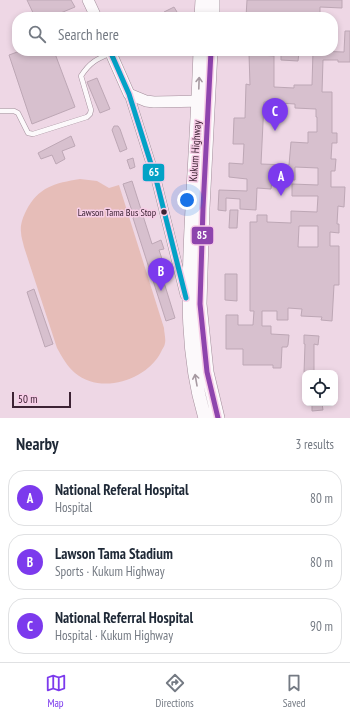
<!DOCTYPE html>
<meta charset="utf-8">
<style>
body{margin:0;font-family:"PT Sans Narrow",sans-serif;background:#f2f2f3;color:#1f2937}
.controls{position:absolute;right:12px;bottom:12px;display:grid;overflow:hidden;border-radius:8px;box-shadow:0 2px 6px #0003}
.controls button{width:36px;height:36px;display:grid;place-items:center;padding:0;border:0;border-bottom:1px solid #e0e1e3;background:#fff;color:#1f2937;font:20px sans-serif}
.scale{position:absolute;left:12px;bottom:10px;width:59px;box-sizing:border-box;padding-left:4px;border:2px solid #3d2334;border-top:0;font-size:11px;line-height:14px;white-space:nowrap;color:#3d2334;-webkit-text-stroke:3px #f7cee7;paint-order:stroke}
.you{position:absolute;left:187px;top:200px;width:14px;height:14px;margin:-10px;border:3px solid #fff;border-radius:50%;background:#1a73e8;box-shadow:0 0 0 6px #1a73e833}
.badge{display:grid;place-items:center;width:26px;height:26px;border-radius:50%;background:#7c3aed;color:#fff;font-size:13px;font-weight:700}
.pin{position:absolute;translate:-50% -33px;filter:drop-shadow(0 1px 2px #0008)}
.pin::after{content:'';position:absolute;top:21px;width:14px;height:12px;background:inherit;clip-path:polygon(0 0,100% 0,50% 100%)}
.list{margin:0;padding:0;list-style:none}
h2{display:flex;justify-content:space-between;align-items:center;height:52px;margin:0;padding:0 16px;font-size:17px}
h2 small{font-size:13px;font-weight:400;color:#747a83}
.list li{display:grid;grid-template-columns:26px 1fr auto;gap:12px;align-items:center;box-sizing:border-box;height:56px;margin:0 8px 8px;padding:0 8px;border:1px solid #e0e1e3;border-radius:16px}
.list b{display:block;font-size:15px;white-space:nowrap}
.list p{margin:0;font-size:13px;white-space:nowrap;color:#747a83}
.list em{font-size:13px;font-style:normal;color:#747a83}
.icon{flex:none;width:22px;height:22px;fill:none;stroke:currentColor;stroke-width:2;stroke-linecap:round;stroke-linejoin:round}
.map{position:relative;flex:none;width:350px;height:418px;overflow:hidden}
.search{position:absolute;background:#fff;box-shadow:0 2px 6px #0003;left:12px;right:12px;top:12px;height:44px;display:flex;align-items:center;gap:10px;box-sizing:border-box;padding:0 14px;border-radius:16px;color:#747a83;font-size:15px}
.sheet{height:244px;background:#fff}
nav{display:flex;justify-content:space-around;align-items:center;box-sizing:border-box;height:56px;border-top:1px solid #e0e1e3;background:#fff;font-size:11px;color:#747a83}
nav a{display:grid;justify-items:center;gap:2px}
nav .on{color:#7c3aed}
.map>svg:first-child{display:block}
.green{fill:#e6bdb8}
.building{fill:#d7c0ce;stroke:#bda7b5;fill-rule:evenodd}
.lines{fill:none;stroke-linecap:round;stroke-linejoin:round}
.service-casing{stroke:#a38e9b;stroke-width:5.5}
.minor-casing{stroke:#a38e9b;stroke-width:10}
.tertiary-casing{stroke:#a38e9b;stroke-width:12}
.secondary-casing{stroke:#a38e9b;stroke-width:14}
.service{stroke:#fcf9fb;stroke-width:4.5}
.minor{stroke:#fcf9fb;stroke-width:9}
.tertiary{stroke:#fcf9fb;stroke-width:11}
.secondary{stroke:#fcf9fb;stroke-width:13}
.bus-1-casing{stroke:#f7cee7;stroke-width:8}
.bus-2-casing{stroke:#f7cee7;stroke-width:8}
.bus-1{stroke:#03a2c6;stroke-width:5}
.bus-2{stroke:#8e44ad;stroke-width:5}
.oneway{stroke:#a699a1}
.bus-dot{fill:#3d2334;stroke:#f7cee7;stroke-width:1.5}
.labels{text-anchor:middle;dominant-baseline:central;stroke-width:3;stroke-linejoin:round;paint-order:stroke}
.bus-label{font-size:10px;fill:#3d2334;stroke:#f7cee7;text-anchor:end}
.street-label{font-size:11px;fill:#3d2334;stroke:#f7cee7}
.line-badge{stroke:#f7cee7;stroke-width:1.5}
.badge-label{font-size:11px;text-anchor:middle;font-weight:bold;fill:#fff}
</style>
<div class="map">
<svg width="350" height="418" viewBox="0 0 350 418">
<rect width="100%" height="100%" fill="#eed7e5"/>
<path class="green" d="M80 179 97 181 109 188 119 185 164 328C164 332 166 339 165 343 165 346 162 349 161 352 147 380 101 395 75 373 67 366 62 357 57 348L24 247C23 242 21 237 21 232 20 225 23 217 26 211 38 187 55 183 80 179Z"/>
<path class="building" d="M27 0H71L75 7 51 17H35Z
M247 0H342V8L320 7V17H295V15L266 14V17H246Z
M174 7 180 17H167L164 12Z
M345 31H350V62H338V60H323L322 92H332V133H337V143H332L331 159H336L335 171H331V187H345L344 207 338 206 337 224H339V233L330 232V246H339V285H334L332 321 321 320 322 317 301 316 302 309 288 308V320H277V311H262V326H271V334L289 335 288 345 287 347H282L281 368H273V365H243V349H226V315H238V325H253L254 311H250V222H257V215H267V222L291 223V211L317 212 318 196H292V184L318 185V168L295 167V180L272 179 271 189 257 188 256 210 240 209V199L226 198V211L218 210 219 190 247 191V179L229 177V163L243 164 244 144H233L234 118H245L246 84 250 85 249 54 274 56V87L294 88V85H312L313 51 344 52ZM264 102 295 104V108L316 109V117H317V132H308V143L291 142 289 165 261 164ZM299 226H318V247H298Z
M20 51H54L75 107 32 124 9 55Z
M281 51 299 52 298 61 281 60Z
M97 78 110 109 100 113 87 82Z
M114 126H118L120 129 127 149 120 152 112 130Z
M71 136 75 146 62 151 65 159 56 164 52 155 41 159 38 153Z
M133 158 135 167 130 169 127 160Z
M132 181 152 244 161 240 164 249 159 250 163 262 158 263 175 318 166 321 133 218 134 217 123 184Z
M230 210H238L237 228H229Z
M225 274H237V301L225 300Z
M34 289 53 344 45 347 27 292Z
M304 335 319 336 318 345 314 344V373H304L305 344H304Z
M312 403H322L323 410 312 411Z"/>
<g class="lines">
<g class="service-casing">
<path id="service" d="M0 111H14L18 113 28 133 33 134 87 117 90 114 91 110 81 76C90 62 97 59 111 53"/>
</g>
<g class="minor-casing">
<path id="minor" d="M129 94 157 183 185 295"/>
</g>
<g class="tertiary-casing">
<path id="tertiary" d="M88 0 96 17
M110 51 129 94 146 101 154 102 206 101"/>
</g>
<g class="secondary-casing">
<path id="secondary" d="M201 17 202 0
M213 17V0
M200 51C198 110 194 169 191 228 188 292 186 356 205 418
M211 51 203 208 200 304 207 372 218 418"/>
</g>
<use href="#service" class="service"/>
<use href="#minor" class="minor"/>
<use href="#tertiary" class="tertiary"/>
<use href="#secondary" class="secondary"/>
<g class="bus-1-casing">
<path id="bus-1" d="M110 51 129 94 157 183 186 298"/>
</g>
<g class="bus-2-casing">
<path id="bus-2" d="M211 51 203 208 200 304 207 372 218 418"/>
</g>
<use href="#bus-1" class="bus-1"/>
<use href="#bus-2" class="bus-2"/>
</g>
<defs><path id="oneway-shaft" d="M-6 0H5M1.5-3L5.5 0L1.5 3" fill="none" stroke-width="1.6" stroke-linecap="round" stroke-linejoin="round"/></defs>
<g class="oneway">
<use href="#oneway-shaft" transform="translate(199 83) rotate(-88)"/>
<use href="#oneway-shaft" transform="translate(196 380) rotate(-100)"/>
</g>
<circle class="bus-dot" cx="164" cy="212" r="3.5"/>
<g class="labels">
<g class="bus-label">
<text x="156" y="212">Lawson Tama Bus Stop</text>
</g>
<g class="street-label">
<text transform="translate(195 151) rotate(-86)">Kukum Highway</text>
</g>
</g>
<g class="line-badge">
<rect x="142" y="163" width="23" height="19" rx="4" fill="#03a2c6"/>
<rect x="191" y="226" width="23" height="19" rx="4" fill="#8e44ad"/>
</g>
<g class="badge-label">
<text x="154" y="176">65</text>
<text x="202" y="239">85</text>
</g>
</svg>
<div class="controls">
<button><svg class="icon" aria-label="locate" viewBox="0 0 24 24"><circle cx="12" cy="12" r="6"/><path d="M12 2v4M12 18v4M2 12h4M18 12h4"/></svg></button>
</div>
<div class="scale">50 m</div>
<div class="you"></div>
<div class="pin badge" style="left:281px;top:196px">A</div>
<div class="pin badge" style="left:161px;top:291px">B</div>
<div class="pin badge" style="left:275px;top:131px">C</div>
<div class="search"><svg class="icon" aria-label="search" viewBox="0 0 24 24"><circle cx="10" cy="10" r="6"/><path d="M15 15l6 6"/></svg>Search here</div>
</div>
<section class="sheet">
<h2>Nearby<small>3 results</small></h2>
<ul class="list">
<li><span class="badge">A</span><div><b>National Referal Hospital</b><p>Hospital</p></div><em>80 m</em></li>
<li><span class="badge">B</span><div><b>Lawson Tama Stadium</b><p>Sports · Kukum Highway</p></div><em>80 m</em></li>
<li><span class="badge">C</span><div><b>National Referral Hospital</b><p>Hospital · Kukum Highway</p></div><em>90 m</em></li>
</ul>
</section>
<nav>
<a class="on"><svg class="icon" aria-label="map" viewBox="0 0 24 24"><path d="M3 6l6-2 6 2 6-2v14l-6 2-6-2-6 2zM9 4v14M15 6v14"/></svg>Map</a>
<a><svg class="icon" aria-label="directions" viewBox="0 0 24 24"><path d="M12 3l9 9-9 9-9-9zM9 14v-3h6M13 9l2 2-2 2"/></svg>Directions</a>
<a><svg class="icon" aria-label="saved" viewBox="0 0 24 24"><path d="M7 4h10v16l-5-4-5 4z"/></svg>Saved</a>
</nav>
